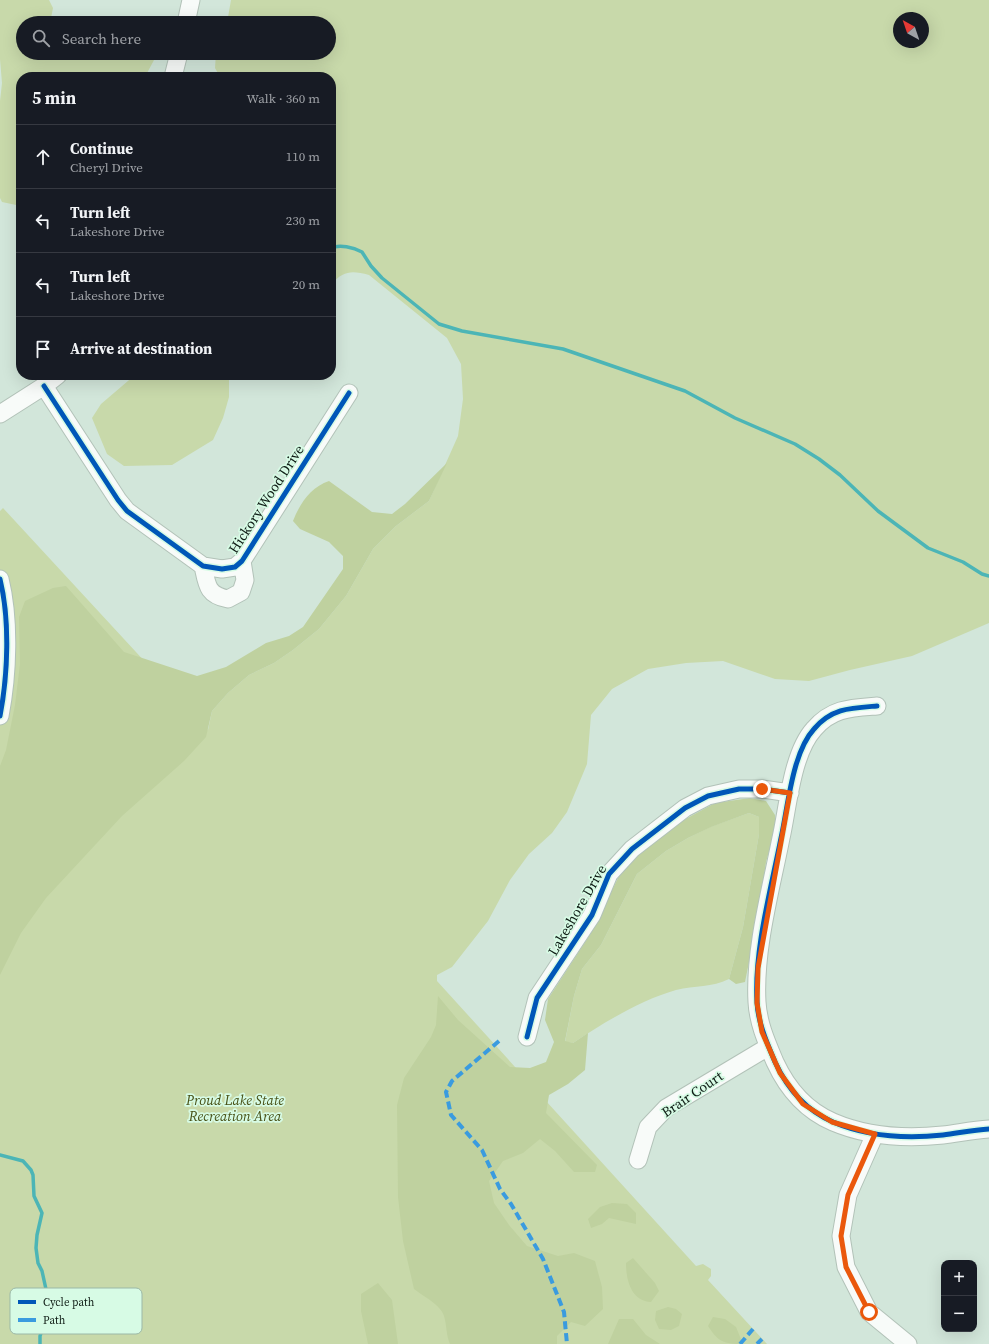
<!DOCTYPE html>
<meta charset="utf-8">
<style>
body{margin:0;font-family:"Source Serif 4",serif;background:#20242c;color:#f1f3f6}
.controls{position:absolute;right:12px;bottom:12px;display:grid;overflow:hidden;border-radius:8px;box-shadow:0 4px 16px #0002}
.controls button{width:36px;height:36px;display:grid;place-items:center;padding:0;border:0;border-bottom:1px solid #363941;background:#171b24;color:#f1f3f6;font:20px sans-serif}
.compass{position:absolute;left:893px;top:12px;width:36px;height:36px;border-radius:50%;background:#171b24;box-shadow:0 4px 16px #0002;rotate:320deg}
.stop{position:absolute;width:12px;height:12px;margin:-9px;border:3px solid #ea580c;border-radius:50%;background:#fff}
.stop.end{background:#ea580c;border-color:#fff;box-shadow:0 1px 4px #0008}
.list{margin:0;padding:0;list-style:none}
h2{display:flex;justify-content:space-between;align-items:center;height:52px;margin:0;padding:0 16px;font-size:17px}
h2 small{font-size:13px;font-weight:400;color:#9ea1a6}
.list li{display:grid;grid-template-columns:26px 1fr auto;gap:12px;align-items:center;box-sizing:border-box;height:64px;padding:0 16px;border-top:1px solid #363941}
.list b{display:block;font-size:15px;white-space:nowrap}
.list p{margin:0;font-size:13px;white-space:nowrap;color:#9ea1a6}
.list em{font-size:13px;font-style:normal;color:#9ea1a6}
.icon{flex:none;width:22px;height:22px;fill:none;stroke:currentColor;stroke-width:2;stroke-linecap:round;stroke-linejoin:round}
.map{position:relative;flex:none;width:989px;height:1344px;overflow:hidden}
.search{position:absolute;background:#171b24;box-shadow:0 4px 16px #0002;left:16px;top:16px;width:320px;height:44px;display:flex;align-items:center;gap:10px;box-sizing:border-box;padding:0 14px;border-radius:22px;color:#9ea1a6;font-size:15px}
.panel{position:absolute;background:#171b24;box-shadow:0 4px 16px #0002;left:16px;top:72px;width:320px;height:308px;border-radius:16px}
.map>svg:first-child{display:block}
.green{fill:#c8d9aa;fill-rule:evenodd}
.forest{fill:#bfd19f}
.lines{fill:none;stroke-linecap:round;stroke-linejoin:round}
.stream{stroke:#4cb5b6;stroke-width:3.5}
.minor-casing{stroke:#b2c2b8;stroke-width:19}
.minor{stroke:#f8fbf9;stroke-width:17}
.quiet{stroke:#3a9bdf;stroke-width:4;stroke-dasharray:8 4;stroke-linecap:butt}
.cycleway-casing{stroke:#d7fbe5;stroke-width:8}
.cycleway{stroke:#0057b8;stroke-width:5}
.route{stroke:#ea580c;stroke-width:5}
.labels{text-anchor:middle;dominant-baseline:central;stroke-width:3.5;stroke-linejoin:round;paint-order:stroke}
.street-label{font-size:14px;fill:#101d16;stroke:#d7fbe5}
.park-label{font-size:14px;font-style:italic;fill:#475015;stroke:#d7fbe5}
.key{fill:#d7fbe5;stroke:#9bb8a7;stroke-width:1}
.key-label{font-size:11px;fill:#101d16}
</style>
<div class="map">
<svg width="989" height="1344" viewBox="0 0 989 1344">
<rect width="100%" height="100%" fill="#d2e6da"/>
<path class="green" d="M0 0H49L53 8 50 23H23V53H149L154 60 145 77H21V206L2 202 0 198V101L2 83 0 59Z
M231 0H989V623L912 656 850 670 809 681 775 679 723 661 686 663 648 669 612 689 591 715 587 764 567 812 552 833 529 854 510 880 488 921 452 967 437 975V981L696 1266 703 1264 711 1269V1276L708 1280 767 1344H0V511L3 508 208 730 212 711 228 693 249 675 274 663 293 650 319 629 346 596 373 549 396 526 429 501 458 436 463 399 461 364 447 338 369 275C351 270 344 271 331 284V214L335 207 331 194V77H220L215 68 216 53H329V23H227ZM899 18H923V42H899Z
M135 375H229V397L223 418 213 440 172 465 124 466 107 454 92 418 101 404Z
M749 813 759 817V834L743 927 729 979C712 988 695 985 676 990 641 1000 603 1023 573 1043L565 1042 574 996 582 969 601 945 637 874 666 851 688 838 710 827Z"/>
<path class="forest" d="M447 463 429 501 396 526 373 549 346 596 319 629 293 650 274 663 249 675 228 693 212 711 206 737 184 761 122 816 46 898 21 933 0 975V766L6 750 15 705 20 664 19 617 25 601 53 588 66 586 124 652 197 676 226 667 266 643 289 636 303 627 343 569V556L329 542 300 529 293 521C300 503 311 487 329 481L372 512 392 514 405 504Z
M750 798 766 801 775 815 776 827 766 862 760 907 745 982 736 984 729 979 743 927 759 834V817L749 813 711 827 688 838 666 851 637 874 601 945 582 969 574 996 565 1041 573 1043 588 1033 585 1070 568 1084 549 1095 546 1113 597 1165 595 1172H574L555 1151 540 1139 523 1153 503 1161 489 1181 494 1203 509 1225 527 1246 558 1256 574 1253 595 1261 602 1287 603 1309 585 1326 571 1322 557 1336V1344H450C446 1335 447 1326 444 1316 441 1305 423 1296 414 1289L403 1241 398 1197 397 1105 404 1078 431 1037 436 1025 438 996 458 1020 510 1067 530 1068 546 1062 554 1042 545 1020 548 999 591 933 620 874 642 850 680 822 715 803Z
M612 1203 627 1204 636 1213V1224L609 1218 602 1224 591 1228 588 1219 600 1207Z
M633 1258 655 1283 659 1291 651 1302C631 1301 626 1280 626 1263Z
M378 1283 392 1300 398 1344H368L361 1311V1294Z
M668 1307 676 1309 682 1314 679 1326 671 1330 659 1329 655 1320 656 1311Z
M713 1317 725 1319 736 1327 743 1344C724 1344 718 1342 708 1326Z
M619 1319H633L646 1335 660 1344H608Z"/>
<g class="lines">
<path class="stream" d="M331 249C338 243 355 248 362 252L371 266 382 278 439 324 462 331 563 349 685 391 735 418 795 444 819 459 840 475 878 511 928 548 963 562 982 574 989 576
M0 1155 23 1161 31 1170 33 1175 34 1196 42 1213 37 1235 36 1248 38 1263 42 1271 49 1303V1311L40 1336V1344"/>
<g class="minor-casing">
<path id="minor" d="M186 23 191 0
M173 77 179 53
M44 386 118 500 127 511 203 566 222 569 235 567 242 561 349 393
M0 414 44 386 58 375
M203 566C207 585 207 595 228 599L241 592 245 580 242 561
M0 579C10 620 8 674 0 716
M877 706C851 708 832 708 814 729 792 753 788 807 781 838 771 889 754 950 757 1002 758 1023 767 1043 775 1062 787 1088 805 1110 833 1122 868 1137 905 1139 943 1135 959 1133 973 1130 989 1129
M527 1037 537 998 592 915 609 874 632 849 685 808 708 796 739 789H762L790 793
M875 1134 848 1195 841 1236 846 1267 869 1312 908 1344
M638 1160 648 1127 666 1108 768 1047"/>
</g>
<use href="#minor" class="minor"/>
<path class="quiet" d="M499 1041 452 1081 446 1092 448 1101 451 1115 482 1150 500 1189 511 1204 543 1259 564 1312 567 1344
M740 1344 753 1329
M757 1344 762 1339"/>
<g class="cycleway-casing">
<path id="cycleway" d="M44 386 118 500 127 511 203 566 222 569 235 567 242 561 349 393
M0 579C10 620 8 674 0 716
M877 706C851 708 832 708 814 729 792 753 788 807 781 838 771 889 754 950 757 1002 758 1023 767 1043 775 1062 787 1088 805 1110 833 1122 868 1137 905 1139 943 1135 959 1133 973 1130 989 1129
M527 1037 537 998 592 915 609 874 632 849 685 808 708 796 739 789H762L790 793"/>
</g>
<use href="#cycleway" class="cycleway"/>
</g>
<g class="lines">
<path class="route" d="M762 789 790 793 758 968 757 1003 762 1032 780 1073 803 1104 832 1122 875 1134 848 1195 841 1236 846 1267 869 1312"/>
</g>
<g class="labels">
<g class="street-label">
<text transform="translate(266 499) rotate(-57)">Hickory Wood Drive</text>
<text transform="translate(577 910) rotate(-60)">Lakeshore Drive</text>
<text transform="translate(692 1094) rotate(-34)">Brair Court</text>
</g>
<g class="park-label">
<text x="235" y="1100">Proud Lake State<tspan x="235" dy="16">Recreation Area</tspan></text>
</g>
</g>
<rect x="10" y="1288" width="132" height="46" rx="6" class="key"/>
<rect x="18" y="1300" width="18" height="4" fill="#0057b8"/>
<rect x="18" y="1318" width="18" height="4" fill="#3a9bdf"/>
<g class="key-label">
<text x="43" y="1306">Cycle path</text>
<text x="43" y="1324">Path</text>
</g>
</svg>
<div class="controls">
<button>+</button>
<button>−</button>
</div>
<svg class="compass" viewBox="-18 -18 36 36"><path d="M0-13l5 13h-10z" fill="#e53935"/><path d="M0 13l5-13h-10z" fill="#9ea1a6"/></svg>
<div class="stop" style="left:869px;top:1312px"></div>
<div class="stop end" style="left:762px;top:789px"></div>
<div class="search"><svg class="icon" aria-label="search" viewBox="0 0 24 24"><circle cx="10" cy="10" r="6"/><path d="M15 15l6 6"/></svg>Search here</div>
<section class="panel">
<h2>5 min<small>Walk · 360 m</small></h2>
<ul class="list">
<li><svg class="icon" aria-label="ahead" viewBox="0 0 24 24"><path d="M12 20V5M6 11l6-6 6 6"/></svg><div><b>Continue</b><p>Cheryl Drive</p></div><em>110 m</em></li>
<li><svg class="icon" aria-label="left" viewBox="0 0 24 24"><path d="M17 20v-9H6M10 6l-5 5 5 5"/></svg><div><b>Turn left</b><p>Lakeshore Drive</p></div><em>230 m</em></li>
<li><svg class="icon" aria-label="left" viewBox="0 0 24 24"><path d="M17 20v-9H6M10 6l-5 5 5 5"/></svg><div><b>Turn left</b><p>Lakeshore Drive</p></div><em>20 m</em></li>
<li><svg class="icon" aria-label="arrive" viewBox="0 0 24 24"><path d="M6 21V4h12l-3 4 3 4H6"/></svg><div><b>Arrive at destination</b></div></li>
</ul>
</section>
</div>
